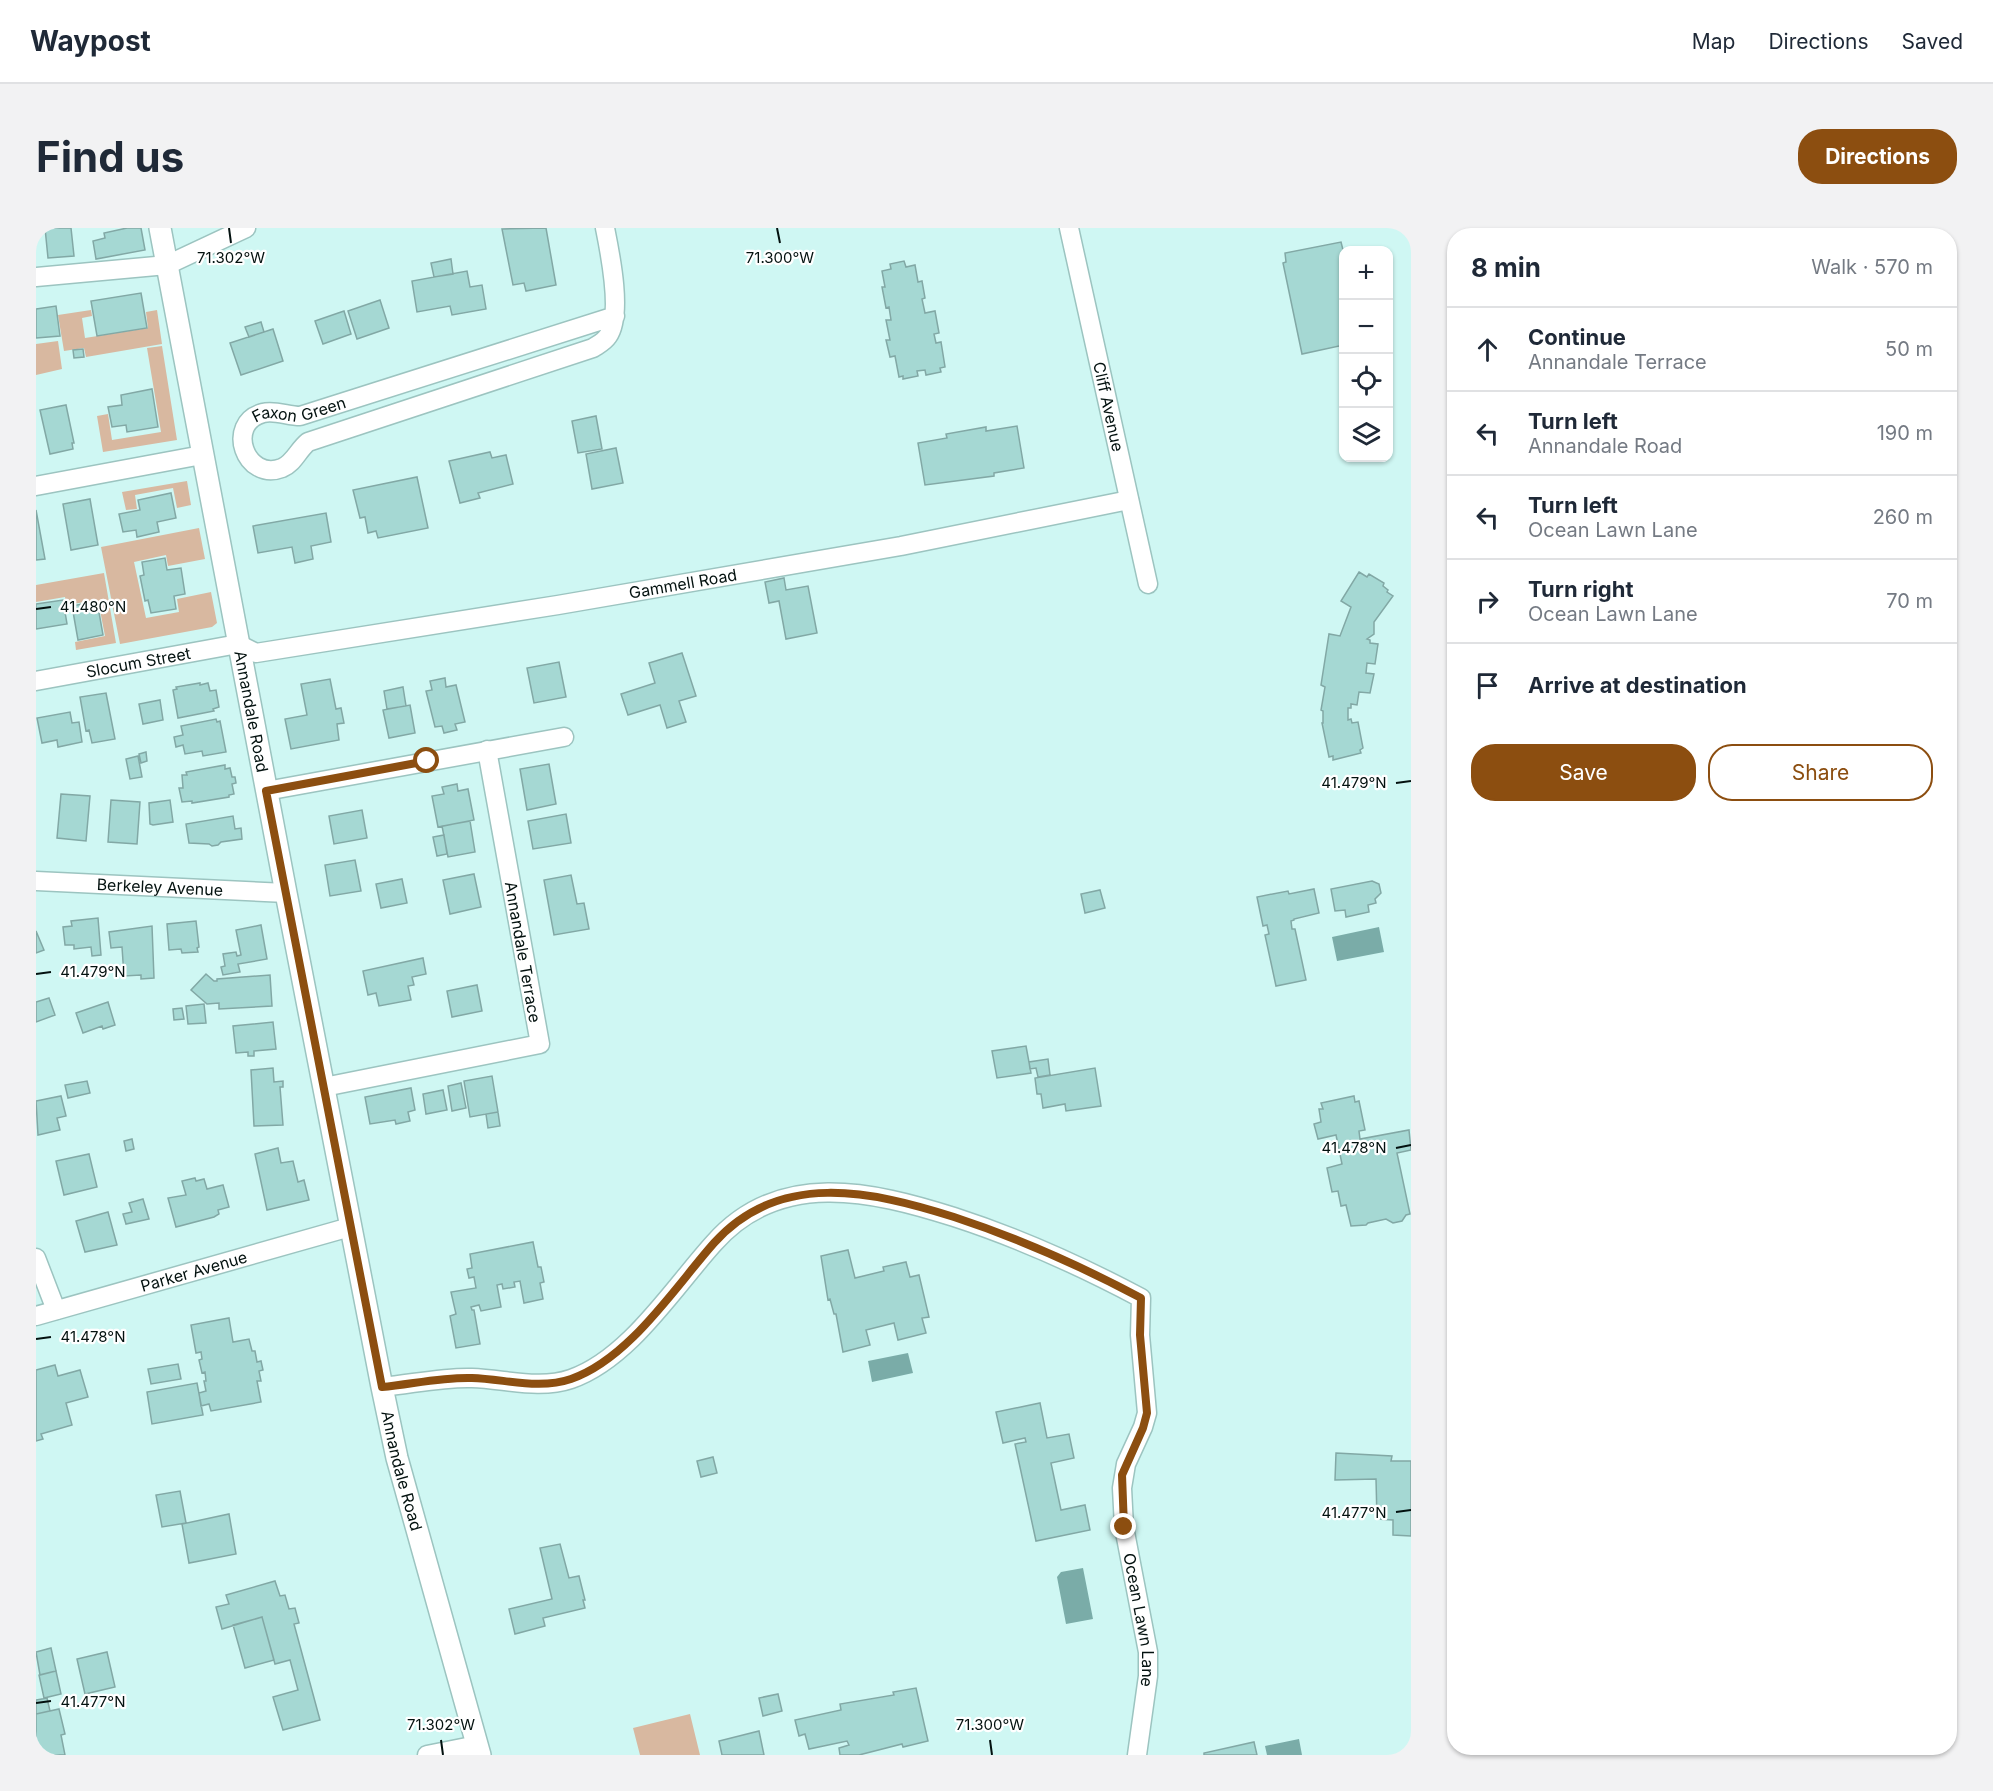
<!DOCTYPE html>
<meta charset="utf-8">
<style>
body{margin:0;font-family:Inter,sans-serif;background:#f2f2f3;color:#1f2937}
.controls{position:absolute;right:18px;top:18px;display:grid;overflow:hidden;border-radius:12px;box-shadow:0 2px 4px #0004}
.controls button{width:54px;height:54px;display:grid;place-items:center;padding:0;border:0;border-bottom:2px solid #e0e1e3;background:#fff;color:#1f2937;font:30px sans-serif}
.stop{position:absolute;width:18px;height:18px;margin:-14px;border:4px solid #8c4e10;border-radius:50%;background:#fff}
.stop.end{background:#8c4e10;border-color:#fff;box-shadow:0 2px 6px #0008}
.list{margin:0;padding:0;list-style:none}
h2{display:flex;justify-content:space-between;align-items:center;height:78px;margin:0;padding:0 24px;font-size:26px}
h2 small{font-size:20px;font-weight:400;color:#747a83}
.list li{display:grid;grid-template-columns:39px 1fr auto;gap:18px;align-items:center;box-sizing:border-box;height:84px;padding:0 24px;border-top:2px solid #e0e1e3}
.list b{display:block;font-size:22px;white-space:nowrap}
.list p{margin:0;font-size:20px;white-space:nowrap;color:#747a83}
.list em{font-size:20px;font-style:normal;color:#747a83}
.actions{display:flex;gap:12px;padding:18px 24px}
.actions a{flex:1;padding:14px 0;border:2px solid #8c4e10;border-radius:24px;text-align:center;font-size:21px;color:#8c4e10}
.actions .main{background:#8c4e10;color:#fff}
.icon{flex:none;width:33px;height:33px;fill:none;stroke:currentColor;stroke-width:2;stroke-linecap:round;stroke-linejoin:round}
.map{position:relative;flex:none;width:1375px;height:1527px;overflow:hidden;border-radius:24px}
header{display:flex;align-items:center;gap:36px;box-sizing:border-box;height:84px;padding:0 30px;background:#fff;border-bottom:2px solid #e0e1e3}
header strong{font-size:28px}
nav{display:flex;gap:33px;margin-inline-start:auto;font-size:21px}
.intro{display:flex;align-items:center;justify-content:space-between;box-sizing:border-box;height:144px;padding:0 36px}
h1{margin:0;font-size:42px}
.button{padding:15px 27px;border-radius:24px;background:#8c4e10;color:#fff;font-size:21px;font-weight:700}
main{display:flex;gap:36px;padding:0 36px}
aside{flex:1;background:#fff;border-radius:24px;box-shadow:0 2px 4px #0004}
.map>svg:first-child{display:block}
.green{fill:#d8b8a0}
.water{fill:#7aaca8}
.building{fill:#a5d8d3;stroke:#82a8a5;stroke-width:1.5}
.lines{fill:none;stroke-linecap:round;stroke-linejoin:round}
.minor-casing{stroke:#9cc4c0;stroke-width:21}
.tertiary-casing{stroke:#9cc4c0;stroke-width:24}
.minor{stroke:#fff;stroke-width:18}
.tertiary{stroke:#fff;stroke-width:21}
.route{stroke:#8c4e10;stroke-width:8}
.ticks{fill:none;stroke:#03110f;stroke-width:2}
.labels{text-anchor:middle;dominant-baseline:central;stroke-width:4.5;stroke-linejoin:round;paint-order:stroke}
.street-label{font-size:16px;fill:#03110f;stroke:#fff}
.ticks-label{font-size:15px;text-anchor:middle;fill:#03110f;stroke:#fff;stroke-width:4.5;stroke-linejoin:round;paint-order:stroke}
</style>
<header>
<strong>Waypost</strong>
<nav><a>Map</a><a>Directions</a><a>Saved</a></nav>
</header>
<div class="intro"><h1>Find us</h1><a class="button">Directions</a></div>
<main>
<div class="map">
<svg width="1375" height="1527" viewBox="0 0 1375 1527">
<rect width="100%" height="100%" fill="#cff7f3"/>
<path class="green" d="M55 82 56 88 46 90 49 110 112 100 110 84 121 82 126 116 50 129 48 120 28 123 22 87Z
M22 113 26 141 0 147V116Z
M126 118 141 212 67 224 61 188 72 186 76 212 125 204 111 120Z
M151 253 155 277 141 280 137 260 99 267 101 281 90 282 86 264Z
M163 300 169 331 132 338 130 327 98 334 110 390 143 384 141 371 175 364 181 395 176 399 84 416 65 319Z
M68 345 80 415 40 422 39 414 69 408 62 372 30 377 29 369 0 374V357Z
M654 1486 664 1527H604L597 1500Z"/>
<path class="water" d="M1343 699 1348 724 1301 733 1296 709Z
M872 1125 877 1145 836 1154 832 1133Z
M1047 1340 1057 1391 1030 1396 1021 1349 1025 1344Z
M1263 1511 1266 1527H1231L1229 1518Z"/>
<path class="building" d="M9 0H35L38 28 12 30Z
M91 0H105L109 22 60 31 57 13 69 10 68 5Z
M510 0 520 57 490 63 488 55 477 57 466 1Z
M1305 14 1307 22 1316 21 1317 22H1308V117L1266 126 1247 35 1250 34 1249 25Z
M415 31 417 46 398 49 395 35Z
M868 33 870 39 879 37 882 54 886 53 889 70 886 71 889 85 899 83 903 105 898 106 900 115 905 114 909 139 904 140 905 144 890 147 889 142 881 143 882 148 867 151V148L863 149 859 128 854 129 850 112H854L850 92H855L853 79 850 80 846 59H849L846 43 855 41 854 36Z
M431 43 434 59 446 57 450 81 416 87 414 78 381 84 376 53Z
M105 65 111 100 61 108 55 73Z
M344 72 353 100 321 111 312 83Z
M20 78 24 108 0 110V81Z
M308 83 315 106 287 116 279 93Z
M225 94 228 104 213 109 209 99Z
M237 101 247 133 205 147 194 115Z
M47 121 48 129 38 130 37 122Z
M116 161 122 199 91 204 90 197 76 199 72 179 86 177 85 167Z
M30 177 38 215H36L37 221 14 226 4 182Z
M560 188 566 221 542 225 536 193Z
M981 198 988 240 958 245V248L889 257 882 215 911 210 910 206 950 199V203Z
M580 220 587 255 556 261 550 226Z
M454 224 456 230 470 227 477 256 442 265 444 270 424 275 413 233Z
M381 249 392 300 342 310 340 303 332 305 329 289 324 290 317 262Z
M135 265 140 290 121 294 123 304 101 309 100 302 87 304 83 286 104 282 102 272Z
M54 271 62 317 35 322 27 276Z
M0 282 9 331 0 332Z
M290 285 295 314 275 318 277 331 259 335 256 319 222 325 217 298Z
M129 330 131 342 145 340 149 366 138 368 140 381 115 385 112 372 109 373 104 348 108 347 106 334Z
M1323 344 1331 349 1333 346 1348 355 1347 358 1352 362 1351 364 1357 368 1338 394V406L1331 411 1334 412V415L1342 416 1339 436 1331 435 1330 445 1338 446 1334 465 1323 464 1321 477 1315 476V480H1312V492L1315 491 1316 495 1322 494 1327 520 1324 522 1325 525 1297 532V528L1293 529 1286 495H1287V483L1285 482 1289 459 1285 457 1293 406 1304 408 1315 379 1305 373Z
M748 350 750 362 772 358 781 405 750 411 743 373 733 375 729 354Z
M27 372 31 396 0 401V376Z
M61 373 67 407 42 412 36 378Z
M646 425 660 468 643 473 650 494 631 500 624 477 592 487 585 466 619 455 613 435Z
M523 434 530 469 498 475 491 440Z
M409 450 410 459 420 457 429 494 419 496 421 502 408 505 406 498 399 499 390 463 396 462 394 453Z
M294 451 300 481 305 480 308 495 301 496 303 512 255 521 249 491 271 487 265 456Z
M164 455V457L172 455 174 463 180 462 183 479 177 481 178 483 142 490 137 462 141 461 140 459Z
M367 459 370 478 351 481 348 463Z
M70 465 79 511 56 515 53 502 50 503 44 469Z
M124 472 127 492 107 496 103 476Z
M374 477 379 505 353 510 347 482Z
M34 484 36 495 43 494 46 514 22 519 21 512 6 515 1 490Z
M180 491 181 494 184 493 190 524 167 528 166 523 149 526 147 517 140 519 138 509 147 507 145 498Z
M110 524 111 533 105 535 103 526Z
M102 528 106 549 94 551 90 531Z
M513 536 520 576 491 582 484 541Z
M189 537V541L194 540 196 549H199L200 555 196 556 198 566 193 567V569L156 575V573L146 574 143 560H147L146 547H151L150 544Z
M421 556 422 563 432 561 438 592 402 599 396 568 408 566 406 559Z
M25 566 54 568 50 613 21 610Z
M75 572 104 574 101 616 72 614Z
M134 572 137 594 117 597 114 596 113 575Z
M326 582 331 610 298 616 293 588Z
M530 586 535 615 497 621 492 593Z
M197 588 199 601 205 600 206 611 185 614 182 617 176 618 173 616 153 615 150 596Z
M434 593 439 624 412 629 406 598Z
M408 607 411 626 401 628 397 609Z
M319 632 325 663 294 668 289 637Z
M438 646 445 679 414 686 407 652Z
M535 647 541 676 548 675 553 701 518 707 508 652Z
M366 651 371 675 345 680 340 656Z
M1336 653 1343 656 1345 665 1339 671 1340 675 1332 677 1333 684 1310 689 1309 682 1299 683 1295 661Z
M1278 661 1283 685 1258 691V692L1255 693 1256 701H1259L1270 752 1240 758 1229 707 1233 706 1231 697 1227 698 1221 669 1252 663 1253 666Z
M1064 662 1069 680 1049 685 1045 666Z
M62 690 65 727 56 728 55 719 38 721V717H29L27 699 36 698 35 693Z
M160 693 163 719 161 720 162 724 146 725 145 721 133 722 131 696Z
M225 697 231 731 202 736 204 744 187 747 185 739 189 738 187 726 200 724 201 728 205 727 200 702Z
M116 698 118 750 105 751V747L88 748 86 719 75 720 73 704Z
M0 703 8 722 0 725Z
M387 730 390 746 376 749 378 757 372 758 375 772 343 778 340 765 332 767 327 743Z
M170 746 178 753H181V751L234 747 236 778 183 781V775L171 776 155 762Z
M441 757 446 783 416 789 411 763Z
M13 770 19 787 0 794V774Z
M72 774 79 797 67 801 66 798 47 805 40 785Z
M168 776 170 795 152 796 150 778Z
M146 780 148 791 138 792 137 781Z
M237 794 240 821 218 823V828H212V824L200 825 197 798Z
M990 818 995 845 961 850 956 823Z
M1012 831 1014 847 1002 849 1000 840 994 841 993 834Z
M237 840 238 854 247 853V859H244L247 897 218 898 215 842Z
M1059 840 1065 878 1030 883 1029 876 1007 880 1005 866H1001L999 850Z
M456 848 462 884 434 889 428 853Z
M51 853 54 865 32 870 29 857Z
M425 855 430 880 416 883 412 858Z
M375 860 379 882 372 884 374 893 360 896 359 892 334 896 329 869Z
M407 862 411 882 390 886 387 866Z
M25 868 30 888 21 890 24 902 2 907 0 873Z
M1318 868 1319 874 1323 873 1329 902 1323 903 1324 911 1373 902 1375 922 1361 925 1374 986 1370 987 1366 993 1357 995 1350 991 1332 995 1330 997 1315 998 1310 977 1305 978 1302 963 1296 964 1291 940 1306 936 1300 907 1282 911 1278 896 1285 894 1283 881H1287L1285 875Z
M462 884 464 898 452 900 450 886Z
M96 911 98 921 90 923 88 913Z
M242 920 245 935 257 933 262 954 268 952 273 972 231 982 219 926Z
M53 926 61 959 28 967 20 933Z
M159 950 160 953 168 951 171 961 187 957 193 979 182 982 183 986 178 989 140 999 132 970 150 967 146 953Z
M107 971 113 991 90 996 87 986 96 984 93 975Z
M72 984 81 1017 49 1024 40 993Z
M497 1014 502 1039H505L508 1054 504 1055 507 1071 488 1075 484 1053 478 1054 479 1059 467 1061 466 1056 461 1057 465 1079 445 1083 443 1077 435 1079 436 1082H438L444 1116 420 1120 414 1088 420 1086 415 1064 440 1060 438 1049 433 1050 431 1041 436 1040 434 1026Z
M812 1022 819 1050 848 1043 847 1039 870 1034 874 1049 883 1047 893 1089 886 1090 890 1105 862 1112 858 1095 830 1102 834 1117 807 1124 800 1086H798L794 1071 792 1072 785 1028Z
M193 1090 197 1114 213 1111 216 1123H219L221 1134 225 1133 227 1142 223 1143 225 1153H221L225 1174 175 1183 173 1176 165 1178 163 1165 170 1163 168 1153H170L169 1144 166 1145 163 1132 166 1131 165 1124 160 1125 155 1097Z
M142 1136 145 1151 115 1156 112 1141Z
M19 1137 22 1148 44 1142 52 1169 30 1175 36 1197 5 1206 7 1211 0 1213V1142Z
M161 1155 167 1187 116 1196 111 1164Z
M1004 1175 1011 1210 1033 1206 1038 1230 1015 1235 1025 1282 1049 1277 1054 1302 1000 1313 979 1216 990 1214 989 1210 967 1215 960 1184Z
M1300 1225 1356 1228 1355 1233H1375V1308L1357 1307V1292L1341 1291 1340 1251 1299 1252Z
M677 1229 681 1245 665 1249 661 1233Z
M144 1263 150 1295 126 1299 120 1267Z
M193 1286 200 1326 153 1335 146 1296Z
M524 1316 533 1350 543 1348 549 1372H547L549 1380 507 1390 509 1398 479 1406 473 1381 516 1371 504 1320Z
M239 1353 244 1368 249 1367 253 1381 259 1380 263 1395 258 1396 284 1492 247 1502 237 1469 262 1462 254 1432 239 1436 226 1389 186 1401 180 1379 193 1376 190 1367Z
M226 1389 238 1432 209 1440 197 1397Z
M15 1420 20 1443 4 1447 0 1424Z
M71 1424 79 1459 49 1466 41 1431Z
M20 1443 25 1466 8 1470 3 1447Z
M880 1460 892 1513 867 1519 866 1516 823 1527H804L803 1520 813 1517 811 1513 773 1521 769 1506 763 1508 759 1492 805 1482 804 1476 858 1467 857 1464Z
M742 1466 746 1483 727 1488 723 1470Z
M11 1470 14 1483 0 1486V1472Z
M23 1481 29 1506 25 1507 29 1527H3L0 1515V1486Z
M723 1503 728 1527H686L683 1513Z
M1218 1514 1221 1527H1168V1525Z"/>
<g class="lines">
<g class="minor-casing">
<g id="minor">
<path id="s1" d="M569 0C574 25 587 87 572 108 568 114 563 116 557 120L272 214C262 222 258 235 246 240 209 254 189 195 227 185 239 182 252 188 264 188L579 88"/>
<path id="s2" d="M1033 0 1112 356"/>
<path d="M0 49 131 37 210 0"/>
<path d="M0 258 166 227"/>
<path id="s3" d="M0 453 202 416 220 425 522 377 865 318 1093 272"/>
<path d="M230 563 528 509"/>
<path id="s4" d="M0 653 250 665"/>
<path d="M288 859 504 816 451 522"/>
<path d="M0 1030 20 1082"/>
<path id="s5" d="M0 1088 314 999"/>
<path id="s6" d="M346 1159C377 1156 406 1149 436 1150 469 1151 503 1162 535 1151 593 1131 638 1059 678 1015 743 941 836 963 918 989 986 1011 1043 1037 1105 1070L1104 1107 1111 1185 1107 1199 1090 1236 1086 1260 1088 1299 1112 1424V1448L1101 1527"/>
<path d="M391 1527 441 1517"/>
</g>
</g>
<g class="tertiary-casing">
<g id="tertiary">
<path id="s7" d="M124 0 250 665 346 1159 361 1230 444 1527"/>
</g>
</g>
<use href="#minor" class="minor"/>
<use href="#tertiary" class="tertiary"/>
</g>
<g class="lines">
<path class="route" d="M391 533 230 563 346 1159C377 1156 406 1149 436 1150 469 1151 503 1162 535 1151 593 1131 639 1059 678 1015 743 942 836 963 918 989 985 1011 1043 1037 1105 1070L1104 1107 1111 1185 1107 1200 1086 1247 1088 1299"/>
</g>
<path class="ticks" d="M193 0 195 15M741 0 744 15M0 381 15 379M1360 555 1375 553M0 746 15 744M1360 920 1375 917M0 1111 15 1109M1360 1284 1375 1282M0 1475 15 1473M405 1512 407 1527M954 1512 956 1527"/>
<g class="labels">
<g class="street-label">
<text stroke="none"><textPath href="#s2" startOffset="183">Cliff Avenue</textPath></text>
<text stroke="none"><textPath href="#s1" startOffset="597">Faxon Green</textPath></text>
<text stroke="none"><textPath href="#s3" startOffset="658">Gammell Road</textPath></text>
<text stroke="none"><textPath href="#s3" startOffset="104">Slocum Street</textPath></text>
<text stroke="none"><textPath href="#s7" startOffset="492">Annandale Road</textPath></text>
<text stroke="none"><textPath href="#s4" startOffset="124">Berkeley Avenue</textPath></text>
<text transform="translate(487 724) rotate(80)">Annandale Terrace</text>
<text stroke="none"><textPath href="#s5" startOffset="164">Parker Avenue</textPath></text>
<text stroke="none"><textPath href="#s7" startOffset="1266">Annandale Road</textPath></text>
<text stroke="none"><textPath href="#s6" startOffset="1180">Ocean Lawn Lane</textPath></text>
</g>
</g>
<g class="ticks-label">
<text x="195" y="35">71.302°W</text>
<text x="744" y="35">71.300°W</text>
<text x="57" y="384">41.480°N</text>
<text x="1318" y="560">41.479°N</text>
<text x="57" y="749">41.479°N</text>
<text x="1318" y="925">41.478°N</text>
<text x="57" y="1114">41.478°N</text>
<text x="1318" y="1290">41.477°N</text>
<text x="57" y="1479">41.477°N</text>
<text x="405" y="1502">71.302°W</text>
<text x="954" y="1502">71.300°W</text>
</g>
</svg>
<div class="controls">
<button>+</button>
<button>−</button>
<button><svg class="icon" aria-label="locate" viewBox="0 0 24 24"><circle cx="12" cy="12" r="6"/><path d="M12 2v4M12 18v4M2 12h4M18 12h4"/></svg></button>
<button><svg class="icon" aria-label="layers" viewBox="0 0 24 24"><path d="M12 4l9 5-9 5-9-5zM3 14l9 5 9-5"/></svg></button>
</div>
<div class="stop" style="left:391px;top:533px"></div>
<div class="stop end" style="left:1088px;top:1299px"></div>
</div>
<aside>
<h2>8 min<small>Walk · 570 m</small></h2>
<ul class="list">
<li><svg class="icon" aria-label="ahead" viewBox="0 0 24 24"><path d="M12 20V5M6 11l6-6 6 6"/></svg><div><b>Continue</b><p>Annandale Terrace</p></div><em>50 m</em></li>
<li><svg class="icon" aria-label="left" viewBox="0 0 24 24"><path d="M17 20v-9H6M10 6l-5 5 5 5"/></svg><div><b>Turn left</b><p>Annandale Road</p></div><em>190 m</em></li>
<li><svg class="icon" aria-label="left" viewBox="0 0 24 24"><path d="M17 20v-9H6M10 6l-5 5 5 5"/></svg><div><b>Turn left</b><p>Ocean Lawn Lane</p></div><em>260 m</em></li>
<li><svg class="icon" aria-label="right" viewBox="0 0 24 24"><path d="M7 20v-9h11M14 6l5 5-5 5"/></svg><div><b>Turn right</b><p>Ocean Lawn Lane</p></div><em>70 m</em></li>
<li><svg class="icon" aria-label="arrive" viewBox="0 0 24 24"><path d="M6 21V4h12l-3 4 3 4H6"/></svg><div><b>Arrive at destination</b></div></li>
</ul>
<div class="actions"><a class="main">Save</a><a>Share</a></div>
</aside>
</main>
